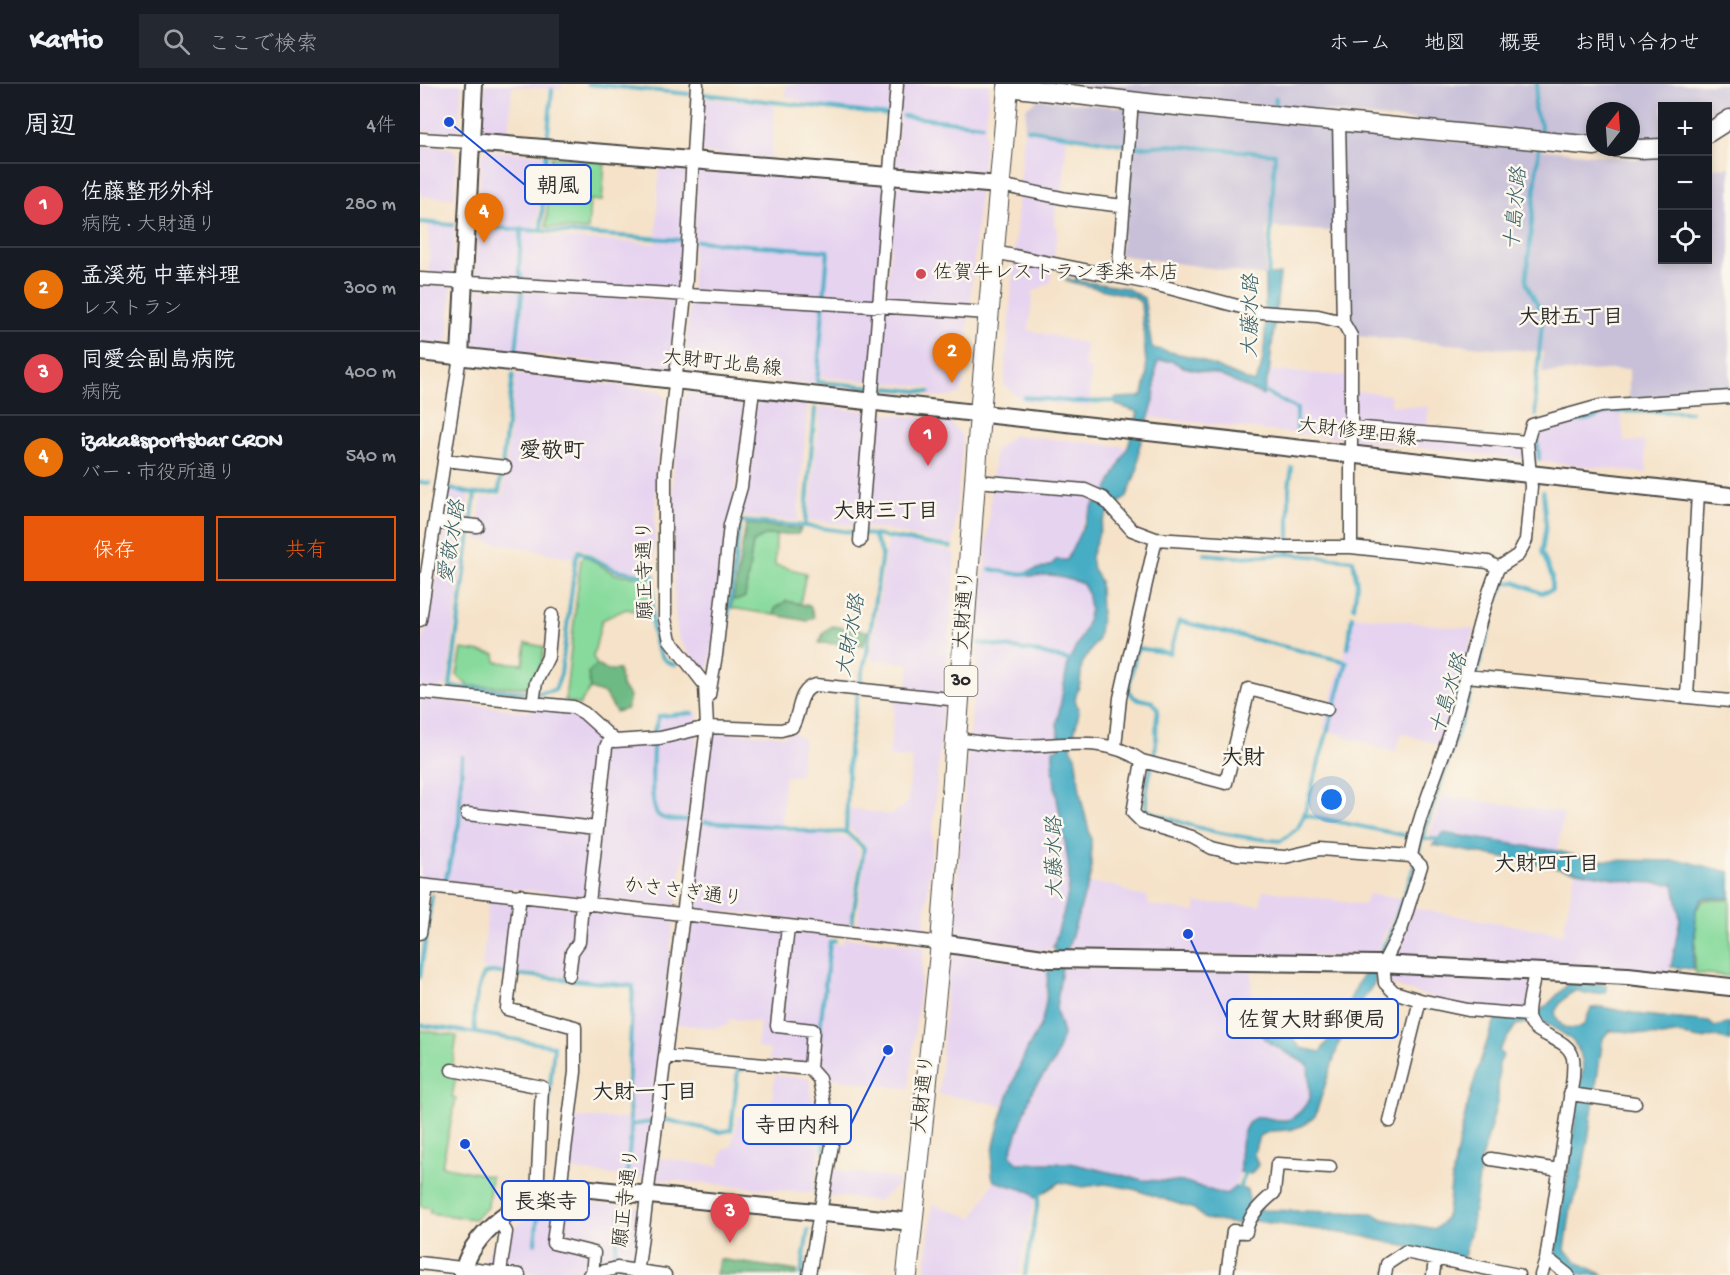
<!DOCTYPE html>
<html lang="ja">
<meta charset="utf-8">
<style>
body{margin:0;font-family:"Gochi Hand","Klee One",sans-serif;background:#242831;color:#f1f3f6}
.controls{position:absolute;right:18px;top:18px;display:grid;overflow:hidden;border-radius:0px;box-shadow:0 3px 9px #0003}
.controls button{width:54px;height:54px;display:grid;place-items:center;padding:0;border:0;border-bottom:2px solid #363941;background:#171b24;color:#f1f3f6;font:30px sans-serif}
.compass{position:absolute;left:1166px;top:18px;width:54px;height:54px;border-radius:50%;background:#171b24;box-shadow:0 3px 9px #0003;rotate:17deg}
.you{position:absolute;left:912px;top:716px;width:21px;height:21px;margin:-15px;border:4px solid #fff;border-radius:50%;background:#1a73e8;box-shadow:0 0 0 9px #1a73e833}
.badge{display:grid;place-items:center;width:39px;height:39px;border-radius:50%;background:#ea580c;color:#fff;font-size:20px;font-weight:700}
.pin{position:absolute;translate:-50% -50px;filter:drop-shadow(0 2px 3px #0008)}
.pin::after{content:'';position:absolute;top:32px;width:21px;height:18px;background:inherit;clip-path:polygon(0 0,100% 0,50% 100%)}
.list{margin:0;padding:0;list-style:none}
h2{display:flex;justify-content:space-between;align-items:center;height:78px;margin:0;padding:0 24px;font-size:26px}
h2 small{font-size:20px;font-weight:400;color:#9ea1a6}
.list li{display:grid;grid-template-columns:39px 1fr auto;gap:18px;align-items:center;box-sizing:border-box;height:84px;padding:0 24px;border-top:2px solid #363941}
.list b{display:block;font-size:22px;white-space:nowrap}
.list p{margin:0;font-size:20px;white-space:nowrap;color:#9ea1a6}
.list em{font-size:20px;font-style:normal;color:#9ea1a6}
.actions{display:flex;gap:12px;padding:18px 24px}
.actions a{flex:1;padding:14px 0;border:2px solid #ea580c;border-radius:0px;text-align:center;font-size:21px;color:#ea580c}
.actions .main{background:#ea580c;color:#fff}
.icon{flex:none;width:33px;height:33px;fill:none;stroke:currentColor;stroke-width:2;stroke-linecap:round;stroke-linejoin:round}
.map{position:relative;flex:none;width:1310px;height:1191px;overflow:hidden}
header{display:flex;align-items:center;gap:36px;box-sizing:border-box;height:84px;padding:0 30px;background:#171b24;border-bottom:2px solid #363941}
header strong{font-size:28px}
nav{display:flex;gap:33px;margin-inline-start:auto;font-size:21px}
.search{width:420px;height:54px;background:#242831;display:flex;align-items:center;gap:15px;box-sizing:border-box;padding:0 21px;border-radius:0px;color:#9ea1a6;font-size:22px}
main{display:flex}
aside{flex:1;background:#171b24}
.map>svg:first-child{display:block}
.built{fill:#e6d3f0}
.industrial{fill:#c8c0d8}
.green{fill:#87da9c;stroke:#598264;stroke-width:1.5}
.forest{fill:#6dba84;stroke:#4c7258;stroke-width:1.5}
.water{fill:#46adc5;stroke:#386c78;stroke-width:1.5}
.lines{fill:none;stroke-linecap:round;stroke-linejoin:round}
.stream{stroke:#46adc5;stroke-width:4}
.minor-casing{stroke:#494643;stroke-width:15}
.tertiary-casing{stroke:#494643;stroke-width:20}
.secondary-casing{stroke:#494643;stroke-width:21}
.primary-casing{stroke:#494643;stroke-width:22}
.minor{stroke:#fff;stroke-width:12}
.tertiary{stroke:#fff;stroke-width:16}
.secondary{stroke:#fff;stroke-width:18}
.primary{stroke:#fff;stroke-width:20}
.poi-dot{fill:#d1495b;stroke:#fbf7ec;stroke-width:2}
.labels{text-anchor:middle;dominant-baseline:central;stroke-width:5;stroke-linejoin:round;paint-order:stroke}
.shield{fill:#fbf7ec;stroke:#696865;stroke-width:1.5}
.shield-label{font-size:18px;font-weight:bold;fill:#2b2b2b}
.poi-label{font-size:20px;fill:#2b2b2b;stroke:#fbf7ec;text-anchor:start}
.street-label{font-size:20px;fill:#2b2b2b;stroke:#fbf7ec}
.water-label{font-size:21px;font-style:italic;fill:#365f69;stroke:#fbf7ec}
.neighbourhood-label{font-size:21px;font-weight:bold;fill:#2b2b2b;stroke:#fbf7ec}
.quarter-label{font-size:22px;font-weight:bold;fill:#2b2b2b;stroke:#fbf7ec}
.leader{fill:none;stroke:#1d4ed8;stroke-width:2}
.callout-dot{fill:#1d4ed8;stroke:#fbf7ec;stroke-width:2}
.callout{fill:#fbf7ec;stroke:#1d4ed8;stroke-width:2}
.callout-label{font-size:21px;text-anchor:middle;font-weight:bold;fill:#2b2b2b}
</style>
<header>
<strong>Kartio</strong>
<div class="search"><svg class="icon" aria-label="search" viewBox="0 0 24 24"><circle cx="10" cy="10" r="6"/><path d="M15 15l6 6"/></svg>ここで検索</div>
<nav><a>ホーム</a><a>地図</a><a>概要</a><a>お問い合わせ</a></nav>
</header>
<main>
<aside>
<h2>周辺<small>4件</small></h2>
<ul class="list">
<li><span class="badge" style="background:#e0444e">1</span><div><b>佐藤整形外科</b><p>病院 · 大財通り</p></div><em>280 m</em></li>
<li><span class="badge" style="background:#e8710a">2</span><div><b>孟溪苑 中華料理</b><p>レストラン</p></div><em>300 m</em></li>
<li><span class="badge" style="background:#e0444e">3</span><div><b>同愛会副島病院</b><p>病院</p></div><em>400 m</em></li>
<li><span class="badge" style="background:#e8710a">4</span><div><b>izaka&amp;sportsbar CRON</b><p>バー · 市役所通り</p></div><em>540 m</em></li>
</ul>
<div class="actions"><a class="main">保存</a><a>共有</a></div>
</aside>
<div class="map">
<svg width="1310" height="1191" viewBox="0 0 1310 1191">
<rect width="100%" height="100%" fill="#fbf7ec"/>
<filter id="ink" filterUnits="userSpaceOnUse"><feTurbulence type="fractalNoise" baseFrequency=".0167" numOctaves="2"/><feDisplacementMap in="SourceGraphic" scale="12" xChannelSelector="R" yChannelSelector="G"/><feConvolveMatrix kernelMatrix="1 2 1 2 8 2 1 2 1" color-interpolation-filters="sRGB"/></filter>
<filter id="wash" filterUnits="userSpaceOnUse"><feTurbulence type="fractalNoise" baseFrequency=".008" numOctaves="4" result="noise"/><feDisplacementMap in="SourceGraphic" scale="24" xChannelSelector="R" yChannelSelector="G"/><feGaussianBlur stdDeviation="1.35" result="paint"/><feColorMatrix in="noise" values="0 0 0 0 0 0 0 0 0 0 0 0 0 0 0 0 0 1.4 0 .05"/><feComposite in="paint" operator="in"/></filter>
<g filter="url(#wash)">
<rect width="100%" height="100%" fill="#f5e2c8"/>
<path class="built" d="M0 0H42L38 50 0 47Z
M66 0H142V4L136 5 92 2 88 54 65 53 62 50Z
M367 0H569L562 89 475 83 479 30 394 21 365 12Z
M282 14 355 21 351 74 281 69 279 65Z
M604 47 647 52 642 112H637L634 142 638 144 630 199 613 207 609 246 666 260 665 283 671 285 670 323 602 316 584 301Z
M0 62 32 64 37 72 35 114 0 112Z
M65 66 123 71 116 152 236 160 239 82 262 83 266 89 260 207 55 196 61 73Z
M282 84 466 99 465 228 476 105 480 99 560 105 543 302 540 309 531 313 509 312 510 303 460 298 400 293 392 301 268 288 264 283 271 208 277 90Z
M9 141 35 143 32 194 9 193Z
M0 200 31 202 29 255 23 261 0 259Z
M57 204 260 217 253 286 58 264 52 258Z
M734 273H755L801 289 838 308 846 286 928 292 930 306 970 311 971 321 1008 323 1007 353 1111 364 1116 347 1181 327 1201 326 1204 358 1224 357 1227 389 727 333Z
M96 290 239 306 246 314 236 388 234 489 198 485 157 461 154 474 56 455 61 414 83 411Z
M269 308 328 315 289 584 283 583 267 567 258 553 255 532 253 391 262 315Z
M336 316 388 321 378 437 317 432 328 404Z
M400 322 529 337 543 353 533 461 467 446 389 436Z
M594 351 708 363 695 394 663 437 651 471 646 476 610 492 632 491 662 499 667 507 670 525 665 545 648 579 637 639 641 653 643 745 649 791 648 809 633 864 619 867 539 854 533 844 575 366Z
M28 406 49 411 27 602H20V606L0 605V568L15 504Z
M479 456 534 468V496L504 850 437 842 446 762 429 743 430 724 470 731 487 720 493 674 469 673 476 610H486L490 579 451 576 467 458Z
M934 532 1055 545 1021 662 982 649 975 669 903 645Z
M0 614 111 628 121 616 145 617 197 653 231 652 237 631 278 628 275 681 256 823 0 794Z
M293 647 364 652 373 648 384 656 380 691 364 693 362 746 429 754 439 767 429 841 269 824Z
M1022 711 1144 729 1137 767 1023 749 1017 755 1010 752Z
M1155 788 1215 798 1254 800 1260 835 1251 883 1246 892 971 874 992 824 1143 850Z
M669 799 696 802 714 811 728 812V821L775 828 776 819 840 821 843 806 944 821 948 810 981 815 954 873 648 870 646 866Z
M69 814 254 834 224 1094 147 1086 153 1034H212L210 1005 214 901 161 898 156 893 62 885Z
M268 835 409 852 394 982 349 976 350 966 337 964 340 938 309 935 308 941 292 944 256 940Z
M424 854 504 862 489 1005 403 993 400 957 411 860H423Z
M537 869 628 884 622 937 606 967 585 1022 519 1010 529 877Z
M642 883 832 885 830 938 839 950 888 980 890 1016 881 1028 869 1035 839 1033 823 1051 820 1088 815 1103 805 1111 766 1098 723 1096 650 1079H597L590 1070 596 1051 613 1005 634 978 643 950 636 925Z
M968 886 1111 895 1106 928 1046 924 968 900Z
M355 991 389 994 400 1065 392 1109 237 1095 239 1074 299 1082 302 1068 312 1061 318 1032 349 1037Z
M411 1085 478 1095 477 1102 458 1117 405 1111Z
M574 1097 611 1108 615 1114 599 1191H505L512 1120 553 1134Z
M142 1116 217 1123 220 1126 214 1178 208 1182 168 1187 159 1191H123L61 1181 75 1157 107 1134Z"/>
<path class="industrial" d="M633 0H1309L1308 25 1293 39 1288 42V22H1242V58H1211V27H1175V55Z
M619 15 1215 75 1242 71V176H1288V84L1310 83V309L1209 316V285L1122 289 1123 268 934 252 925 230 923 148 847 143 845 192 700 171 712 60 604 47 606 24Z"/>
<path class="green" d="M131 73 185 76 182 117 170 116 168 146 126 143Z
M346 451H356L355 481 386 489 380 520 366 517 355 525V531L311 524 313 515 318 516 325 513 333 458Z
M165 472 195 490 232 494 230 530 206 525 182 536 173 573 177 581 168 589 170 605 159 621 145 617 161 475Z
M106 559 124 563 122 579 106 603 48 602 37 591 42 565 75 570 76 578 103 580Z
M1284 816H1310V892L1275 889 1276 826Z
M0 946 37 952 31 991 36 993 32 1013 36 1014 22 1082 71 1092 68 1123 54 1135 10 1129V1124L0 1122 2 1019 0 1018Z"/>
<path class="forest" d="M326 440 381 445 378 450 346 451 333 458 325 513 318 516 313 515Z
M366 517 390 522 394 533 387 537 355 531V525Z
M412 542 448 547 444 561 399 559 404 548Z
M177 581 187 586H199L202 603 210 612 207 625 196 628 185 610 170 605 168 589Z
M299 1175 377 1187V1191H296Z"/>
<path class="water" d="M656 188 660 197 706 204 724 214 732 264 773 273 834 299C850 279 844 219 845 192L860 190 849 289 843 311 799 291 763 283 752 277H739L736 282 734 317 719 364 718 384 707 412 689 428 683 437 671 473 673 485 680 497 681 536 678 555 662 580 660 599 655 615 659 628 651 664 655 671 661 714 671 755V790L642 883 636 925 643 950 640 960 634 978 613 1005 590 1070 597 1079H650L723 1096 766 1098 805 1111 815 1103 827 1106 831 1123 843 1126 953 1129 963 1135 1015 1145C1032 1133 1028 1119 1031 1101 1040 1044 1054 990 1075 936 1119 936 1121 927 1149 899L1186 900V909L1165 910 1157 906C1146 911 1141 917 1135 928 1139 944 1149 949 1164 941L1171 924 1182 923 1223 931 1289 938 1295 943 1310 939V957L1292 952C1280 959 1272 952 1260 950 1254 949 1248 952 1241 952 1221 952 1212 945 1189 947L1183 954 1168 1056 1160 1100 1151 1123 1145 1166 1159 1179 1184 1191C1158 1191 1150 1191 1135 1171L1163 984C1161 954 1143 950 1120 936L1096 941 1079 966 1083 972 1079 980 1078 1015 1062 1075 1051 1145 1043 1176 942 1152 829 1136 816 1140 785 1135 774 1125 713 1105 685 1100 663 1103 640 1098 615 1114 611 1108 574 1097C563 1074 594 993 606 968 610 958 617 950 621 939 627 922 627 902 628 884L632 881 636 865 633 864C639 841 650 815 649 791 647 749 631 708 633 666L640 663 637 639 648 579 665 545 670 525 667 507 662 499 632 491 609 492V487L630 482 636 476H647L674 419 680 420 688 411 686 408 708 363 718 328 696 321 695 314 720 313 723 310 727 292 721 219 715 213 646 197 647 194 656 197Z
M1023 749 1137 767 1173 776 1264 777 1310 788V814H1283L1276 825 1273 885 1251 883 1260 835 1254 800 1215 798 1013 761Z
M944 888 955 889V898L935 927 919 959 895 1032 884 1041 870 1046 851 1047 839 1052 834 1070 838 1081 831 1090 820 1088C820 1073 818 1032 842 1033 851 1034 861 1038 870 1035 879 1031 884 1023 890 1015L888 981 848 958 834 940 871 953 881 964 900 968 912 951Z"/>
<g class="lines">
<path class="stream" d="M168 0 269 10
M1117 0 1114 25 1121 41 1120 50
M283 10 468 31
M855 22 856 14
M483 32 562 41
M607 45 720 63 751 61 855 70 848 195
M127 59 132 6
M0 138 33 141
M60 143 261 156
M101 146 99 187 103 198
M121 147 126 70
M277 157 408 167 397 298 509 308
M96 267 102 209
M93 290 79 408 55 410 30 603 120 609 135 606 141 590 156 473 159 467 196 486 234 492C233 516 224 574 255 581
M839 305 877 325V348
M604 313 657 318 698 317
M395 325 385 442 453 451 462 469 447 569 439 602 429 664 426 748 444 764 432 838
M1116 331 1115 308 1123 231 1106 199 1119 63
M1117 348 1119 375
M1117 349 1130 342 1174 334 1190 327 1271 328
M872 384 869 403V470L933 476 937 500 934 523
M0 398 10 399
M31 405 55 410
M454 451 531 463
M784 470 817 473 869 470
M570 485 596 490 614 489
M759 537 927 578 884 731 878 744 861 757C809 753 775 745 727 726 724 698 733 686 736 660 737 648 735 638 738 626L733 618 715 614 708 607 717 564 750 569Z
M559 559 612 567 652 577
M928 564 932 532
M303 572 320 437 385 442
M234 647 239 632 273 629
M233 662C233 676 229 722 238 731 244 737 258 736 266 736
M884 731 988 752
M285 738 365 743 395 749 426 748
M1002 755H1017
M997 770 1058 586 1077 514 1085 499 1095 498 1121 509 1132 506V493L1122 468 1126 441 1123 408
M26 794 39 739 42 673
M958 873 970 851 995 780
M0 893 12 811
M0 941 56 949C51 933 57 905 64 890L72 888 213 902 208 1005 211 1049 207 1091
M56 949 134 962 127 1034
M398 981 400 944 410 858 415 857
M400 1032 405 1069
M210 1041 247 1036 300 1048 311 1046 318 986 324 985
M396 1108 403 1079
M818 1108 827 1084
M115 1159 118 1129
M193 1183 201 1124
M381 1191 388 1146
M605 1191 620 1107"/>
</g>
</g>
<g filter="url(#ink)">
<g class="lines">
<g class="minor-casing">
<path id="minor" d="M0 55 50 58
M580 101 647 115 703 122
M574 168 734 200 840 228 898 232 923 238
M698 193 712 17
M0 195 569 229
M932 343 1107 358
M25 376 85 383
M556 397 665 406 683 414 712 446 736 455 862 463H931V252L923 238 919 37
M16 438 57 442
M440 457 477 0
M931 463 1068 478 1078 484 1098 471 1106 456 1111 403 1107 358 1112 341 1180 322 1310 313
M0 536 40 272
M1046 592 1310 617
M0 608 153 623 164 629 195 657 240 654 287 643 361 646 372 643C381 629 377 606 396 601L539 616
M289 611 296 571 310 441 321 403 333 306
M1267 613 1278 409
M113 619 116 598 128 573 132 531
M536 655C558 658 579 662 601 662 642 662 686 651 722 677L713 729 722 738 772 753 792 764 817 770 865 773 900 765 991 772 1001 782 982 843 963 880 965 899 974 908 1000 916 970 1037
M695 663 700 614 736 455
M722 677 806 699 829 605 907 625
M47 730 177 744
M991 772C999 728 1018 689 1031 646 1048 592 1057 536 1078 484
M0 801 521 859
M100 811 87 925 155 943V988L133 1159 174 1169 172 1190
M169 819 186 663 190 654
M368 843 357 942 393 946 390 985
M0 849 7 802
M1115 888C1113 901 1108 917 1108 930 1109 954 1147 950 1153 974 1154 979 1153 987 1153 993L1126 1176 1133 1179 1148 1191
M149 891 152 868 159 858 162 818
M1000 916 1048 926 1108 931
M245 972 390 985 399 995 412 1061 389 1191
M32 986 122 1003 117 1112
M1150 1010 1215 1019
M1071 1075 1139 1086
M79 1136 86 1148 80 1188
M0 1179 99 1191
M169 1191 197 1184 245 1191
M217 1191 287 643 285 601 250 556 245 535V388L265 212 277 0
M807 1191 813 1147 826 1148C828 1132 842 1119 854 1109L857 1080 910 1083
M965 1191 967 1180 985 1168 1098 1191
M1013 1191 1015 1176
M1121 1191 1126 1176"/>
</g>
<g class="tertiary-casing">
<path id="tertiary" d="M50 58 580 101
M0 268 1310 412
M40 272 54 0
M521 859 630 875 958 880 1208 892 1310 903
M43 1191C48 1150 104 1111 142 1102L492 1138"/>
</g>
<g class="secondary-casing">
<path id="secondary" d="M588 0V3L736 20 1175 62
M1288 49 1310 35
M1191 63 1220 65 1242 64"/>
</g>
<g class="primary-casing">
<path id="primary" d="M487 1191 521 859 560 330 588 3"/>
</g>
<use href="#minor" class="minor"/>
<use href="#tertiary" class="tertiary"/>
<use href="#secondary" class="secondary"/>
<use href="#primary" class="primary"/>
</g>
</g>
<circle class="poi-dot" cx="501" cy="190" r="6"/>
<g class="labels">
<rect class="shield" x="524.5" y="582" width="33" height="30" rx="4.5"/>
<g class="shield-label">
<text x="541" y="597">30</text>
</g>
<g class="poi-label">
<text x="513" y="190">佐賀牛レストラン季楽 本店</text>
</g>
<g class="street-label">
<text transform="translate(302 281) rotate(6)">大財町北島線</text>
<text transform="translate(937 350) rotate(7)">大財修理田線</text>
<text transform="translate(227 486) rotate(-91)">願正寺通り</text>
<text transform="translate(546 526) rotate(-86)">大財通り</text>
<text transform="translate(263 810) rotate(7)">かささぎ通り</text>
<text transform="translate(505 1010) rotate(-84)">大財通り</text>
<text transform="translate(208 1114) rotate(-83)">願正寺通り</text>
</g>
<g class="water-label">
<text transform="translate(1098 125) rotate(-85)">十島水路</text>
<text transform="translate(833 232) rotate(-89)">大藤水路</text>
<text transform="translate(34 458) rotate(-81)">愛敬水路</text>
<text transform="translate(433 552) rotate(-80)">大財水路</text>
<text transform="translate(1031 611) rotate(-73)">十島水路</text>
<text transform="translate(637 774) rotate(-91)">大藤水路</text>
</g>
<g class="neighbourhood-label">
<text x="1151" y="235">大財五丁目</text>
<text x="466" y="429">大財三丁目</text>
<text x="1127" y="782">大財四丁目</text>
<text x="225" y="1010">大財一丁目</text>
</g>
<g class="quarter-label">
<text x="132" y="369">愛敬町</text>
<text x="823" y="676">大財</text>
</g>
</g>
<path class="leader" d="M29 38L105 101M768 850L807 934M468 966L431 1040M45 1060L82 1117"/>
<g class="callout-dot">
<circle cx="29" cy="38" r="6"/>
<circle cx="768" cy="850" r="6"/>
<circle cx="468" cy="966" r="6"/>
<circle cx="45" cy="1060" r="6"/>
</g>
<g class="callout">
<rect x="105" y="81" width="66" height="39" rx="6"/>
<rect x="807" y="915" width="171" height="39" rx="6"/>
<rect x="323" y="1021" width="108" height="39" rx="6"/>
<rect x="82" y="1097" width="87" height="39" rx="6"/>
</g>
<g class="callout-label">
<text x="138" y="108">朝風</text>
<text x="892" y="942">佐賀大財郵便局</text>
<text x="377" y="1048">寺田内科</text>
<text x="126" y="1124">長楽寺</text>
</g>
</svg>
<div class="controls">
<button>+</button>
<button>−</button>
<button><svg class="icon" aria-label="locate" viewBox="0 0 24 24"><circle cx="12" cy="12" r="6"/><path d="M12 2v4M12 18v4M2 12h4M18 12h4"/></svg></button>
</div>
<svg class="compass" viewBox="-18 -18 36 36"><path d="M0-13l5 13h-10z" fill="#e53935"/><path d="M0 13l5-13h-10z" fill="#9ea1a6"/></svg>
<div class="you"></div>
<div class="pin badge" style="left:508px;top:382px;background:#e0444e">1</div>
<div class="pin badge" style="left:532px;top:299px;background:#e8710a">2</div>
<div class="pin badge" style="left:310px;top:1159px;background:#e0444e">3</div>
<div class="pin badge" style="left:64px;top:159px;background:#e8710a">4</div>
</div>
</main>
